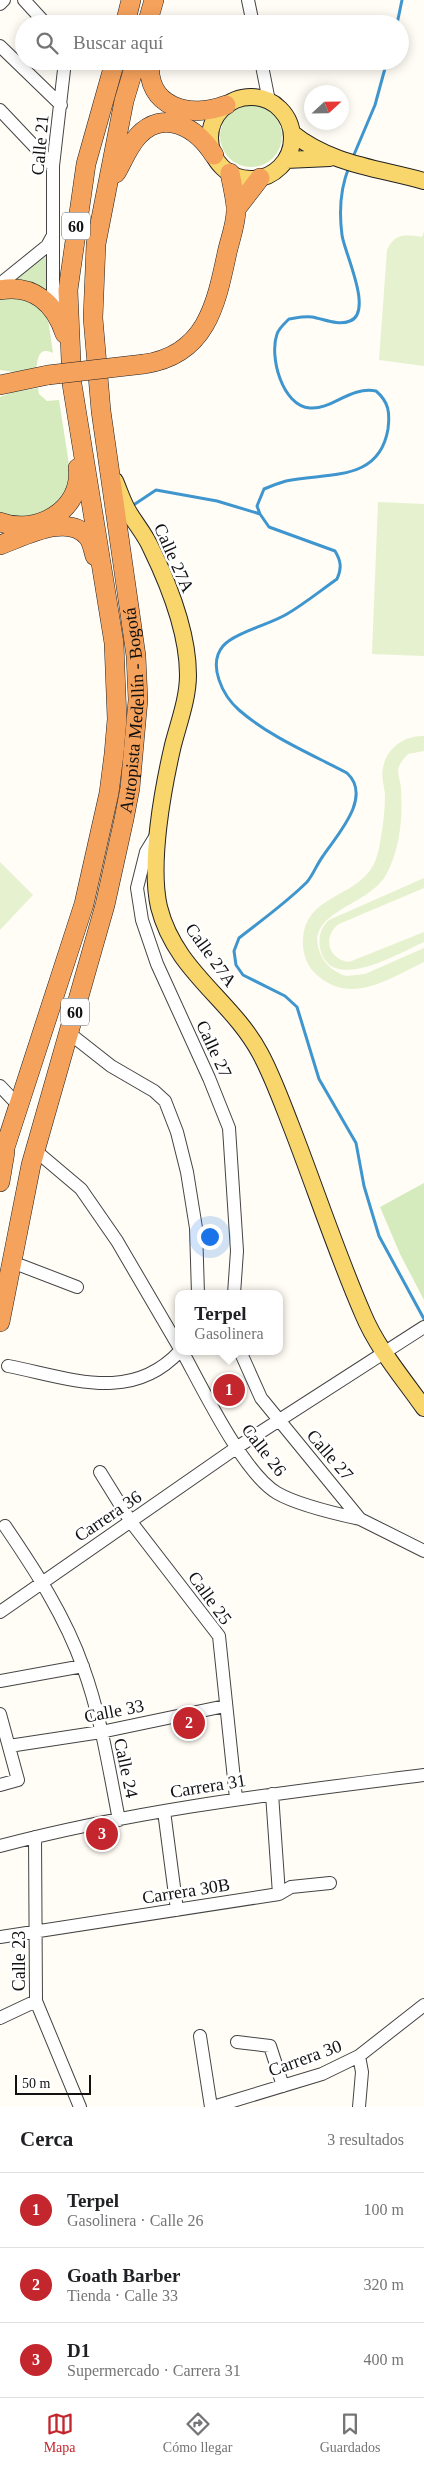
<!DOCTYPE html>
<html lang="es">
<meta charset="utf-8">
<style>
body{margin:0;font-family:"Times New Roman",serif;background:#f2f2f2;color:#202124}
.compass{position:absolute;left:304px;top:85px;width:45px;height:45px;border-radius:50%;background:#fff;box-shadow:0 2px 12px #0003;rotate:68deg}
.scale{position:absolute;left:15px;bottom:12px;width:76px;box-sizing:border-box;padding-left:5px;border:2px solid #111;border-top:0;font-size:14px;line-height:18px;white-space:nowrap;color:#111;-webkit-text-stroke:4px #fff;paint-order:stroke}
.you{position:absolute;left:209px;top:1236px;width:18px;height:18px;margin:-12px;border:4px solid #fff;border-radius:50%;background:#1a73e8;box-shadow:0 0 0 8px #1a73e833}
.badge{display:grid;place-items:center;width:32px;height:32px;border-radius:50%;background:#c4262e;color:#fff;font-size:16px;font-weight:700}
.pin{position:absolute;translate:-50% -50%;border:2px solid #fff;box-shadow:0 1px 5px #0006}
.popup{position:absolute;left:175px;top:1290px;width:108px;height:65px;box-sizing:border-box;display:grid;place-content:center;border-radius:10px;background:#fff;filter:drop-shadow(0 1px 4px #0005);font-size:16px;white-space:nowrap;color:#757577}
.popup b{font-size:19px;color:#202124}
.popup::after{content:'';position:absolute;left:50%;top:100%;margin-left:-10px;border:10px solid transparent;border-top-color:#fff}
.list{margin:0;padding:0;list-style:none}
h2{display:flex;justify-content:space-between;align-items:center;height:65px;margin:0;padding:0 20px;font-size:21px}
h2 small{font-size:16px;font-weight:400;color:#757577}
.list li{display:grid;grid-template-columns:32px 1fr auto;gap:15px;align-items:center;box-sizing:border-box;height:75px;padding:0 20px;border-top:1px solid #e0e0e0}
.list b{display:block;font-size:19px;white-space:nowrap}
.list p{margin:0;font-size:16px;white-space:nowrap;color:#757577}
.list em{font-size:16px;font-style:normal;color:#757577}
.icon{flex:none;width:28px;height:28px;fill:none;stroke:currentColor;stroke-width:2;stroke-linecap:round;stroke-linejoin:round}
.map{position:relative;flex:none;width:424px;height:2107px;overflow:hidden}
.search{position:absolute;background:#fff;box-shadow:0 2px 12px #0003;left:15px;right:15px;top:15px;height:55px;display:flex;align-items:center;gap:12px;box-sizing:border-box;padding:0 18px;border-radius:28px;color:#757577;font-size:19px}
.sheet{height:290px;background:#fff}
nav{display:flex;justify-content:space-around;align-items:center;box-sizing:border-box;height:70px;border-top:1px solid #e0e0e0;background:#fff;font-size:14px;color:#757577}
nav a{display:grid;justify-items:center;gap:2px}
nav .on{color:#c4262e}
.map>svg:first-child{display:block}
.green{fill:#d5ebbd}
.pitch{fill:#e6f2cf}
.lines{fill:none;stroke-linecap:round;stroke-linejoin:round}
.stream{stroke:#3f96cf;stroke-width:3}
.minor-casing{stroke:#444;stroke-width:14}
.major-casing{stroke:#222;stroke-width:18}
.highway-casing{stroke:#222;stroke-width:20}
.minor{stroke:#fff;stroke-width:12}
.major{stroke:#f9d66b;stroke-width:16}
.highway{stroke:#f5a25d;stroke-width:19}
.highway-bridge-casing{stroke:#222;stroke-width:20;stroke-linecap:butt}
.highway-bridge{stroke:#f5a25d;stroke-width:19}
.labels{text-anchor:middle;dominant-baseline:central;stroke-width:5;stroke-linejoin:round;paint-order:stroke}
.shield{fill:#fff;stroke:#585858;stroke-width:1}
.shield-label{font-size:16px;font-weight:bold;fill:#111}
.street-label{font-size:18px;fill:#111;stroke:#fff}
</style>
<div class="map">
<svg width="424" height="2107" viewBox="0 0 424 2107">
<rect width="100%" height="100%" fill="#fffdf5"/>
<path class="green" d="M220 136a31 31 0 1 1 62 0a31 31 0 1 1-62 0Z
M48 255V292L13 279Z
M0 295 36 301 48 319 53 353C38 346 38 359 36 370L15 372 0 370Z
M38 388 39 394 47 401 59 400 70 471 66 492 53 508 28 520 0 514V397L13 392Z
M424 1183V1300L400 1254 380 1207Z"/>
<path class="pitch" d="M424 231V366L379 360 387 250C395 233 405 234 422 237Z
M378 502 424 504V656L372 654Z
M424 736V751L408 754C404 758 399 764 398 770 398 776 401 783 401 789 403 817 400 850 386 875 368 907 301 912 321 955 325 965 336 973 346 976L365 974 424 948V962C390 978 351 1006 317 975 306 966 302 951 303 938 306 899 346 898 367 874 375 866 378 854 380 843 383 827 385 810 385 794 384 786 381 776 383 768 386 748 405 735 424 736Z
M0 862 33 895 0 930Z
M424 878V888L339 924C322 936 328 960 349 962L424 932V942C399 953 330 995 320 948 318 937 321 927 329 920Z"/>
<g class="lines">
<path class="stream" d="M397 24 402 0
M353 157 375 105 387 61
M349 167C340 189 339 212 342 235 344 252 374 312 350 321 338 326 324 319 312 317 304 316 296 318 289 319 284 324 279 328 277 334 269 356 282 406 310 408 332 410 350 386 376 391 389 402 390 413 388 429 379 483 327 472 286 481 279 483 271 486 264 489L257 506 260 514 269 527 335 551C341 561 342 568 337 579 320 591 304 604 287 614 271 624 234 633 223 646 207 665 223 696 239 710 270 737 311 754 347 773 373 797 337 835 323 856 317 864 313 875 307 882 287 902 262 920 239 938L234 951 236 965 243 975 285 996 297 1007 319 1079 356 1143 364 1186 379 1236 424 1319
M132 506 156 490 217 501 260 514"/>
<g class="minor-casing">
<path id="minor" d="M24 0 46 24
M248 0 253 24
M0 4 4 0
M0 46 61 105
M261 61 269 101
M0 110 53 166
M0 284 47 246 53 235
M58 312 53 293V166L65 61
M157 834 146 852 137 888 142 920 157 964 209 1078 229 1128 237 1251 234 1294
M69 1033 111 1066 154 1091 165 1101 177 1132 187 1172 196 1228 198 1294
M0 1086 19 1106
M36 1151 81 1189 117 1241 179 1347
M12 1262 77 1287
M182 1351C202 1387 243 1473 277 1493 296 1504 337 1514 360 1519
M240 1351 261 1398 360 1519 424 1551
M8 1366C70 1378 131 1404 180 1351
M100 1472 131 1522 219 1636 236 1798
M5 1526C35 1570 65 1616 83 1667 101 1716 109 1769 119 1820
M0 1612 236 1448 424 1327
M0 1681 83 1666
M0 1714 18 1780 0 1785
M9 1746 101 1732 225 1706
M164 1811 177 1910
M35 1837 36 2001 80 2107
M0 1846C139 1809 282 1793 424 1775
M279 1894 291 1887 330 1883
M0 1937 279 1894 272 1794
M0 2018 36 2001
M200 2036 211 2107
M237 2042 270 2046 283 2086
M213 2107 322 2074 359 2056 424 2005
M359 2107 362 2072 359 2056"/>
</g>
<g class="major-casing">
<path id="major" d="M210 138a41 41 0 1 1 82 0a41 41 0 1 1-82 0Z
M292 133C330 164 377 168 424 181
M286 160 330 158
M115 481C119 490 122 500 127 509 134 522 145 534 151 548 169 585 188 633 188 675 188 698 179 722 173 745 163 788 149 863 159 907 175 971 231 999 260 1053 272 1075 281 1100 290 1123 315 1187 336 1252 363 1314 377 1348 403 1378 424 1408"/>
</g>
<g class="highway-casing">
<g id="highway">
<path d="M125 24 131 0"/>
<path d="M147 24 154 0"/>
<path d="M150 61C145 108 191 119 226 105"/>
<path d="M116 173C123 161 128 147 138 136 164 108 197 128 214 155"/>
<path d="M236 209 260 178"/>
<path d="M0 290C33 284 55 303 65 334"/>
<path d="M144 364C206 355 216 305 227 253 230 239 237 222 236 207 235 196 232 184 230 173"/>
<path d="M0 385 48 375"/>
<path d="M0 522C36 536 83 510 78 468"/>
<path d="M0 545C23 537 68 512 88 537 92 542 93 550 95 556"/>
<path d="M0 1163 84 904 109 793 114 754 117 719 114 643 72 384 68 290 86 164 115 61"/>
<path d="M0 1182 5 1152"/>
<path id="s1" d="M0 1322 31 1165 105 905 124 819 130 788 138 700 136 656 101 411 93 318 96 244 124 101 136 61"/>
</g>
</g>
<use href="#minor" class="minor"/>
<use href="#major" class="major"/>
<use href="#highway" class="highway"/>
<g class="highway-bridge-casing">
<path id="highway-bridge" d="M48 375 144 364"/>
</g>
<use href="#highway-bridge" class="highway-bridge"/>
</g>
<g class="labels">
<g class="shield">
<rect x="62" y="212.5" width="28" height="27" rx="4"/>
<rect x="61" y="998.5" width="28" height="27" rx="4"/>
</g>
<g class="shield-label">
<text x="76" y="226">60</text>
<text x="75" y="1012">60</text>
</g>
<g class="street-label">
<text transform="translate(40 145) rotate(-85)">Calle 21</text>
<text transform="translate(174 558) rotate(66)">Calle 27A</text>
<text stroke="none"><textPath href="#s1" startOffset="628">Autopista Medellín - Bogotá</textPath></text>
<text transform="translate(211 955) rotate(54)">Calle 27A</text>
<text transform="translate(214 1049) rotate(65)">Calle 27</text>
<text transform="translate(264 1450) rotate(52)">Calle 26</text>
<text transform="translate(330 1455) rotate(49)">Calle 27</text>
<text transform="translate(108 1516) rotate(-34)">Carrera 36</text>
<text transform="translate(210 1598) rotate(54)">Calle 25</text>
<text transform="translate(114 1711) rotate(-11)">Calle 33</text>
<text transform="translate(126 1768) rotate(78)">Calle 24</text>
<text transform="translate(208 1786) rotate(-9)">Carrera 31</text>
<text transform="translate(186 1891) rotate(-9)">Carrera 30B</text>
<text transform="translate(19 1961) rotate(-90)">Calle 23</text>
<text transform="translate(305 2058) rotate(-20)">Carrera 30</text>
</g>
</g>
</svg>
<svg class="compass" viewBox="-18 -18 36 36"><path d="M0-13l5 13h-10z" fill="#e53935"/><path d="M0 13l5-13h-10z" fill="#757577"/></svg>
<div class="scale">50 m</div>
<div class="you"></div>
<div class="pin badge" style="left:229px;top:1390px">1</div>
<div class="popup"><b>Terpel</b>Gasolinera</div>
<div class="pin badge" style="left:189px;top:1723px">2</div>
<div class="pin badge" style="left:102px;top:1834px">3</div>
<div class="search"><svg class="icon" aria-label="search" viewBox="0 0 24 24"><circle cx="10" cy="10" r="6"/><path d="M15 15l6 6"/></svg>Buscar aquí</div>
</div>
<section class="sheet">
<h2>Cerca<small>3 resultados</small></h2>
<ul class="list">
<li><span class="badge">1</span><div><b>Terpel</b><p>Gasolinera · Calle 26</p></div><em>100 m</em></li>
<li><span class="badge">2</span><div><b>Goath Barber</b><p>Tienda · Calle 33</p></div><em>320 m</em></li>
<li><span class="badge">3</span><div><b>D1</b><p>Supermercado · Carrera 31</p></div><em>400 m</em></li>
</ul>
</section>
<nav>
<a class="on"><svg class="icon" aria-label="map" viewBox="0 0 24 24"><path d="M3 6l6-2 6 2 6-2v14l-6 2-6-2-6 2zM9 4v14M15 6v14"/></svg>Mapa</a>
<a><svg class="icon" aria-label="directions" viewBox="0 0 24 24"><path d="M12 3l9 9-9 9-9-9zM9 14v-3h6M13 9l2 2-2 2"/></svg>Cómo llegar</a>
<a><svg class="icon" aria-label="saved" viewBox="0 0 24 24"><path d="M7 4h10v16l-5-4-5 4z"/></svg>Guardados</a>
</nav>
